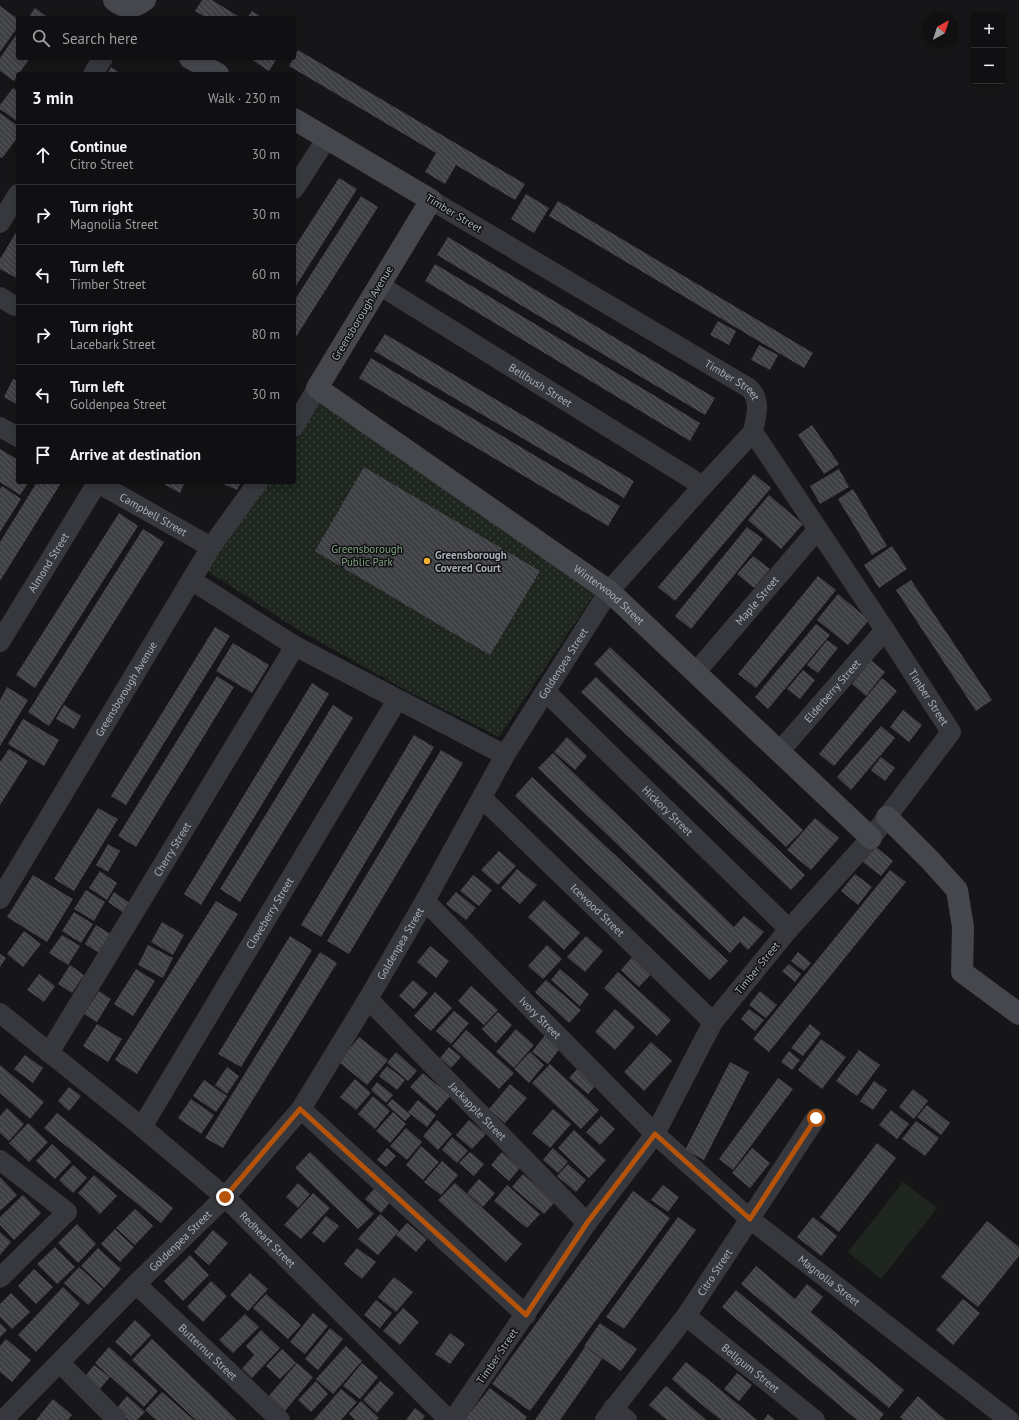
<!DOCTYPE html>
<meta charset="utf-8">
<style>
body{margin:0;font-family:"PT Sans",sans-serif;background:#19191b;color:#f1f3f6}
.controls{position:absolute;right:12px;top:12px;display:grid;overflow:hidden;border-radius:4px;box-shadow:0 2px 6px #0003}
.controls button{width:36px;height:36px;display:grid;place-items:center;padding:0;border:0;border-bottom:1px solid #303032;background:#101012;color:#f1f3f6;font:20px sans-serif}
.compass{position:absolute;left:923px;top:12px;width:36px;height:36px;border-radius:50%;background:#101012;box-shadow:0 2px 6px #0003;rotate:39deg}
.stop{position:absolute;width:12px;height:12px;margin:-9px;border:3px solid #b45309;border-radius:50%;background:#fff}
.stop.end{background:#b45309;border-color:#fff;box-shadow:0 1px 4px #0008}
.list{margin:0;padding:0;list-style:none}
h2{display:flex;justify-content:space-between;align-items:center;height:52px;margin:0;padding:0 16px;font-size:17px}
h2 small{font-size:13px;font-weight:400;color:#9c9d9f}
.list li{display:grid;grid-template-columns:26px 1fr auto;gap:12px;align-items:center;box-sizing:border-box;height:60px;padding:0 16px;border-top:1px solid #303032}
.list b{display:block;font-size:15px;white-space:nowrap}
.list p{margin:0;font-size:13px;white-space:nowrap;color:#9c9d9f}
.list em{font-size:13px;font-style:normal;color:#9c9d9f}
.icon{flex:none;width:22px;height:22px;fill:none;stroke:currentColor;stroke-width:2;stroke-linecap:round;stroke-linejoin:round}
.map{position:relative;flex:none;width:1019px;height:1420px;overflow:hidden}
.search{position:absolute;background:#101012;box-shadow:0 2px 6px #0003;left:16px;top:16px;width:280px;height:44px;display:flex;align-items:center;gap:10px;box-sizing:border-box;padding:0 14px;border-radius:4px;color:#9c9d9f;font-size:15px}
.panel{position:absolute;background:#101012;box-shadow:0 2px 6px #0003;left:16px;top:72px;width:280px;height:412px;border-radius:4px}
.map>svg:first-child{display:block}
.grass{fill:url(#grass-dots)}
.pitch{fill:#1e261f}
.building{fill:url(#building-back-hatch)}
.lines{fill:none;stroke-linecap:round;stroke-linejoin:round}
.street{stroke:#37383d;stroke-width:20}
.secondary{stroke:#45474d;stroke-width:22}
.route{stroke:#b45309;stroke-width:5}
.poi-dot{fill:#f2b134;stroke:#111113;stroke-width:1.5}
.labels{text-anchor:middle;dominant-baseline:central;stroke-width:3;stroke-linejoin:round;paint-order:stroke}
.street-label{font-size:11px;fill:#a8adb8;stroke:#111113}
.park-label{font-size:11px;fill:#7fa381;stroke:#111113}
.poi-label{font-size:11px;font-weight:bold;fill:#a8adb8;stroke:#111113;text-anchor:start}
</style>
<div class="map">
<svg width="1019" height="1420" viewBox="0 0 1019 1420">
<defs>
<pattern id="grass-dots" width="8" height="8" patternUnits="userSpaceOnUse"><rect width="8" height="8" fill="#1e261f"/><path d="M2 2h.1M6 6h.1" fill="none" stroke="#3c433d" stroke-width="1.8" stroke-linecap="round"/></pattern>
<pattern id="building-back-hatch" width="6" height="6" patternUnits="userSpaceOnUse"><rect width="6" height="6" fill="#404145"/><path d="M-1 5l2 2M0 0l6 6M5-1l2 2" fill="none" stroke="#595a5e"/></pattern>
</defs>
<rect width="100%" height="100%" fill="#161618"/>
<path class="grass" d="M321 402 595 593 499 737 407 691 300 631 207 571 267 482H294V442Z"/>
<path class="pitch" d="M903 1182 937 1208 881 1279 848 1252Z"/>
<path class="building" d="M202 0H212L241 18H207L195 11Z
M0 6 18 19V27L0 52Z
M35 8 49 18H28Z
M252 11 263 18H247Z
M18 32V58H30L14 81 0 71V58Z
M298 50 525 184 515 200 456 165 445 184 425 172 436 153 289 66Z
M252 58H277L269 71 251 59Z
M111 67 121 74H107Z
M13 88 18 91V122L0 109V105Z
M0 113 18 126V137L2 158 0 157Z
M339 178 357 189 294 289V248Z
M526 194 549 208 534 233 511 219Z
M361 196 378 207 294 340V301Z
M558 201 813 353 804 368 549 216Z
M18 229V279L0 269V259Z
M448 237 715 398 705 415 437 255Z
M435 264 700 423 690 441 425 281Z
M718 321 736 331 729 345 710 335Z
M385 334 634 481 624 498 374 351Z
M759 345 778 355 770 370 751 360Z
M371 358 620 506 608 526 359 378Z
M13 379 18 381V405L4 397Z
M812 425 839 464 824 474 798 435Z
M0 449 18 460V482H29L20 495 0 482Z
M364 467 540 571 490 655 315 551Z
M839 469 849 487 820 504 810 486Z
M754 474 771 488 675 601 658 587Z
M37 482 61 483 0 581V542Z
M160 482H185L180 493Z
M219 482H241L237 490Z
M2 486 21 499 0 532V489Z
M853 489 887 546 872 555 838 499Z
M769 495 803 524 781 549 748 520Z
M119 513 138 526 35 688 16 675Z
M747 527 763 539 691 629 675 616Z
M143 529 164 542 49 726 28 712Z
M892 546 907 569 879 588 864 565Z
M753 556 770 569 754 588 737 574Z
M818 576 836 590 756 688 738 674Z
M911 580 992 700 976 711 896 590Z
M838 594 869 620 848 645 817 620Z
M816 624 830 635 768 709 755 697Z
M215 627 230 636 126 805 111 796Z
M827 640 838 648 818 673 807 665Z
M233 643 269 665 252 693 216 671Z
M610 647 803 830 786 847 594 664Z
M871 660 885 672 866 696 852 684Z
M803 670 815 680 800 699 787 689Z
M217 676 234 687 136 847 118 836Z
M596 677 805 875 791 890 581 692Z
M882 678 897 691 834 766 819 754Z
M312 683 329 694 201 905 184 894Z
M7 687 28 700 0 746V700Z
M64 705 81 716 74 729 56 719Z
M333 705 353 718 240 902 220 889Z
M903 710 922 725 909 742 890 727Z
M23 719 59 740 44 766 8 744Z
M881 726 895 738 851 790 837 777Z
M414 735 434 747 321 937 301 925Z
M567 737 587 756 575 770 554 752Z
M9 749 28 761 0 805V762Z
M441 750 463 763 349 954 327 941Z
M553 753 734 927 744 916 764 932 748 950 740 942 730 953 538 768Z
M881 757 895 768 885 781 871 770Z
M532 777 728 961 710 980 515 796Z
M98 808 118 819 74 891 54 879Z
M815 818 839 838 811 870 787 850Z
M108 844 120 851 108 872 96 865Z
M876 847 893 861 881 876 863 862Z
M499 851 516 866 498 885 481 870Z
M517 869 537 885 520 904 501 888Z
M890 870 906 882 769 1052 753 1039Z
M100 871 117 883 107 900 89 888Z
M855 874 872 887 858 905 841 891Z
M33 875 73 899 47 942 7 917Z
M473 875 492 890 479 906 460 891Z
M86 890 105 902 94 921 74 909Z
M114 892 131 904 125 914 108 902Z
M456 892 476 908 466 920 446 904Z
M544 900 580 933 564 950 528 917Z
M216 901 238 914 137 1074 115 1060Z
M74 912 93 924 81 943 62 931Z
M162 922 184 935 173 955 151 942Z
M96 925 114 936 102 955 85 944Z
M24 931 41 944 23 967 7 954Z
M62 935 80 946 68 965 49 953Z
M290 936 312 950 241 1067 218 1054Z
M586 936 603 951 585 972 567 957Z
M148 945 173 958 163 978 138 965Z
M547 945 562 959 543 979 528 966Z
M430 946 449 961 436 978 417 962Z
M320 952 337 963 223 1148 205 1138Z
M798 952 811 963 804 971 791 961Z
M0 954 6 958 0 967Z
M633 956 652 973 639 987 621 970Z
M789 964 801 974 795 982 782 971Z
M70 965 84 975 72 993 58 984Z
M136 969 155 981 133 1016 114 1004Z
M560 969 589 994 580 1006 551 980Z
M618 972 671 1020 657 1036 604 988Z
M39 974 55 986 44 1002 27 990Z
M413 980 428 993 414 1009 399 996Z
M546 980 581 1010 569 1023 535 992Z
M471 986 498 1010 484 1025 458 1001Z
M99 991 111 999 97 1022 84 1014Z
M760 991 777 1005 766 1018 749 1005Z
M435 992 452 1008 431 1031 414 1016Z
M615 1009 635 1027 615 1050 595 1032Z
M749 1009 764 1020 755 1031 741 1019Z
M454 1011 469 1023 451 1044 436 1031Z
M498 1012 512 1025 496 1043 482 1029Z
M97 1024 122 1039 108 1062 83 1046Z
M810 1024 821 1033 803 1056 791 1048Z
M516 1029 534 1045 514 1068 496 1052Z
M466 1030 514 1073 499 1089 452 1046Z
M545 1035 561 1047 548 1064 532 1052Z
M359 1037 388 1060 367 1085 339 1062Z
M821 1039 846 1057 822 1089 798 1070Z
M651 1042 672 1061 644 1091 624 1072Z
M449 1047 461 1057 451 1068 440 1058Z
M859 1050 880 1065 857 1096 836 1081Z
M789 1051 800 1060 792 1070 781 1062Z
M396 1052 417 1071 408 1081 387 1063Z
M530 1052 544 1065 529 1083 514 1069Z
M25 1055 43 1068 33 1083 14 1069Z
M730 1062 749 1072 704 1160 685 1150Z
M550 1064 599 1110 581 1129 532 1083Z
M0 1065 44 1102 30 1119 0 1093Z
M387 1066 405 1080 397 1090 379 1076Z
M227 1067 239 1076 227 1094 215 1085Z
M579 1067 598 1083 588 1094 569 1078Z
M423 1073 450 1096 437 1111 410 1087Z
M778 1078 793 1089 733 1170 719 1159Z
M355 1079 371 1093 356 1110 340 1097Z
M204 1080 227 1096 216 1112 193 1096Z
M874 1081 887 1090 873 1110 860 1101Z
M377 1082 393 1095 386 1103 371 1090Z
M510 1084 527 1098 505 1123 489 1109Z
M69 1087 81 1096 69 1111 58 1101Z
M913 1089 928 1101 914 1119 899 1107Z
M373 1096 390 1111 375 1129 358 1114Z
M191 1099 214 1115 201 1134 178 1118Z
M392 1099 411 1115 405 1121 387 1105Z
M418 1100 436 1115 427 1127 408 1112Z
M927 1105 950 1123 941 1135 917 1117Z
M7 1108 24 1124 9 1141 0 1133V1116Z
M553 1109 571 1124 550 1148 532 1133Z
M891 1110 909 1124 897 1139 879 1125Z
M393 1112 406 1124 390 1143 376 1131Z
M57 1113 173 1208 161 1223 44 1128Z
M601 1116 615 1129 600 1145 586 1132Z
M437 1120 452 1134 438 1150 423 1136Z
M469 1120 486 1134 472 1149 456 1135Z
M916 1121 939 1138 925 1156 902 1139Z
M28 1123 48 1142 29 1162 9 1143Z
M406 1128 422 1142 407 1160 390 1146Z
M574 1130 606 1160 589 1178 558 1148Z
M452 1137 468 1151 457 1163 442 1150Z
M877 1143 896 1158 839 1232 820 1217Z
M52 1144 71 1162 55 1179 36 1161Z
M421 1146 439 1162 423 1180 406 1165Z
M387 1148 396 1156 386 1167 377 1160Z
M553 1148 568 1162 558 1173 543 1160Z
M752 1148 770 1163 750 1188 732 1173Z
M310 1152 374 1214 358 1229 295 1168Z
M470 1152 484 1164 474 1176 459 1163Z
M502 1152 520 1168 509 1181 491 1165Z
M442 1161 458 1175 441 1195 424 1182Z
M568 1164 586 1180 576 1192 557 1176Z
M73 1165 87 1178 73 1193 59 1180Z
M523 1174 555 1202 544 1214 512 1187Z
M94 1175 117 1196 100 1214 78 1193Z
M0 1177 17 1195 0 1211Z
M479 1179 495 1193 483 1207 467 1193Z
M298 1183 310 1194 298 1208 286 1197Z
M455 1183 522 1244 506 1262 438 1200Z
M507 1185 540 1214 527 1228 494 1201Z
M663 1185 679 1197 668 1212 651 1200Z
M376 1187 391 1201 381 1213 365 1199Z
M633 1191 670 1218 530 1411 492 1384Z
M313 1193 330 1208 301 1239 284 1225Z
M23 1195 41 1213 14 1240 0 1225V1217Z
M135 1209 153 1226 135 1245 116 1228Z
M380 1214 399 1231 378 1255 358 1239Z
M326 1216 339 1226 324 1243 312 1233Z
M678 1217 696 1230 624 1329 606 1317Z
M813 1217 837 1236 821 1256 797 1237Z
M987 1221 1019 1247V1256L978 1307 941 1277Z
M407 1223 427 1239 416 1252 396 1235Z
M77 1224 96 1244 78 1263 58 1243Z
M115 1229 134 1247 120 1262 101 1244Z
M213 1230 228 1243 209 1265 194 1252Z
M0 1232 11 1242 0 1255Z
M55 1247 75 1267 57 1284 37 1264Z
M98 1248 121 1269 104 1288 81 1266Z
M357 1248 376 1262 362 1279 344 1264Z
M190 1255 209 1275 183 1301 164 1281Z
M756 1266 795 1299 807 1284 823 1297 811 1312 904 1390 889 1408 741 1284Z
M79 1267 103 1289 88 1305 64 1283Z
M34 1269 53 1287 36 1304 18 1286Z
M250 1273 268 1289 248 1311 230 1295Z
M394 1277 413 1292 396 1312 378 1297Z
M211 1281 227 1296 203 1322 187 1307Z
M63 1287 80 1304 36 1352 18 1335Z
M736 1290 884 1414 879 1420H857L722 1307Z
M11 1293 30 1312 12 1329 0 1317V1304Z
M266 1294 301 1325 288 1339 253 1308Z
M963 1299 980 1313 953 1345 936 1330Z
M376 1300 392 1313 380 1328 364 1315Z
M403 1308 419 1322 400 1345 383 1331Z
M313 1313 328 1326 305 1354 290 1342Z
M245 1314 259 1327 233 1353 219 1340Z
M135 1320 151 1335 131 1356 115 1342Z
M0 1323 7 1330 0 1337Z
M600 1323 637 1349 621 1371 584 1346Z
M330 1328 343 1339 318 1370 305 1359Z
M261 1330 280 1348 252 1378 242 1369 254 1355 246 1346Z
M450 1333 465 1344 450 1364 435 1354Z
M6 1339 31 1360 12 1382 0 1372V1346Z
M152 1339 237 1420H196L132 1360Z
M346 1346 362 1361 333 1394 316 1379Z
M109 1347 158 1391 144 1407 95 1363Z
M585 1347 602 1359 588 1380 560 1420H535Z
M282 1349 296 1363 280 1379 266 1366Z
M686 1362 705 1377 757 1420H721L690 1395 672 1379Z
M297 1363 313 1377 285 1411 268 1397Z
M362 1363 378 1377 360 1399 343 1386Z
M94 1365 110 1377 98 1391 83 1379Z
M737 1373 752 1385 739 1401 724 1389Z
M316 1381 328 1394 311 1412 298 1400Z
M380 1381 394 1393 377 1413 363 1400Z
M666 1386 703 1417 706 1420H667L649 1405Z
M490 1388 527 1417 525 1420H464Z
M341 1389 357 1402 341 1420H314Z
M162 1392 194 1420H156L145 1410Z
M127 1396 145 1412 137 1420H129L116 1409Z
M918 1396 936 1412 946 1420H904L900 1417Z
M53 1399 72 1415 68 1420H36Z
M361 1401 379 1418 377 1420H355L349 1414Z
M415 1408 425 1416 422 1420H406Z
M768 1414 775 1420H764Z"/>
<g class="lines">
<g class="street">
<path d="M93 74 103 58"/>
<path d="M294 189 327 138"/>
<path id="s1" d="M431 200 749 388C762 400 756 417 753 432L885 630 951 732 871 838 789 929 713 1022 655 1134 587 1223 453 1420"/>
<path d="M0 223 18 194"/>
<path id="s2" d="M379 285 703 486"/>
<path d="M0 297 15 306"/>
<path d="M0 427 18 437"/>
<path d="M294 427 317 388"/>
<path id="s3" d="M96 482 211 547"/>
<path d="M191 580 295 646 505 755"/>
<path id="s4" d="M0 642 97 483"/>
<path id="s5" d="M696 672 818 529"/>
<path id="s6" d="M546 692 789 929"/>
<path id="s7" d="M779 752 885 630"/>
<path id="s8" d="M482 798 713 1022"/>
<path id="s9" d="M0 899 211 547 258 482"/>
<path id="s10" d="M425 901 655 1134 750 1219 1009 1420"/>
<path id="s11" d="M368 999 587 1223"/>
<path id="s12" d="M0 1013 142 1127 225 1197 449 1420"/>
<path id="s13" d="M49 1053 295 646"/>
<path d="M301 1109 526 1315"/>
<path id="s14" d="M142 1127 397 700"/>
<path d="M0 1160 67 1212 0 1278"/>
<path id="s15" d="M136 1284 280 1420"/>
<path id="s16" d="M686 1316 815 1420"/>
<path d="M60 1363 117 1420"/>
<path d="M613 1408 627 1420"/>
<path id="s17" d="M3 1420 136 1284 225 1197 301 1109 368 999 425 901 505 755 609 591 703 486 753 432"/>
<path id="s18" d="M605 1420 686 1316 816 1118"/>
</g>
<g class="secondary">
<path d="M114 0C124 9 135 8 145 0"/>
<path d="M190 58 218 74"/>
<path id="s19" d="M294 119 431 200 317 388 609 591 871 838"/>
<path d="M887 817 930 860 957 890 963 927 962 972 1019 1014"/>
</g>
</g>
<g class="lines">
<path class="route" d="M225 1197 300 1109 526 1315 587 1223 655 1134 750 1219 816 1118"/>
</g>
<circle class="poi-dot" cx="427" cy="561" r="4"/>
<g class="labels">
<g class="street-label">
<text transform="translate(454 213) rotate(31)">Timber Street</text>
<text transform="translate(362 313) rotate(-59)">Greensborough Avenue</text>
<text stroke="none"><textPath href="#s1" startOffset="351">Timber Street</textPath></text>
<text stroke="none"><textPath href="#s2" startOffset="190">Bellbush Street</textPath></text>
<text stroke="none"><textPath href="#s3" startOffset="66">Campbell Street</textPath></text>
<text stroke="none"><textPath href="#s4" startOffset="93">Almond Street</textPath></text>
<text stroke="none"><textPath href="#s19" startOffset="737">Winterwood Street</textPath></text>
<text stroke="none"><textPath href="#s5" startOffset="94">Maple Street</textPath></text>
<text stroke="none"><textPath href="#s17" startOffset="948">Goldenpea Street</textPath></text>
<text stroke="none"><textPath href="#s9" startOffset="245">Greensborough Avenue</textPath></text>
<text stroke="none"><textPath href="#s7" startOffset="81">Elderberry Street</textPath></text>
<text stroke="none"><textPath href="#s1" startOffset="734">Timber Street</textPath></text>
<text stroke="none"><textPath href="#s6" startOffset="170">Hickory Street</textPath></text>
<text stroke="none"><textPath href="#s13" startOffset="238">Cherry Street</textPath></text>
<text stroke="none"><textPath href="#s8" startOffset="161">Icewood Street</textPath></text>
<text stroke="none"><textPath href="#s14" startOffset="249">Cloveberry Street</textPath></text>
<text stroke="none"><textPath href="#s17" startOffset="624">Goldenpea Street</textPath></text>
<text transform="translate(757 968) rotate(-51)">Timber Street</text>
<text stroke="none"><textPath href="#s10" startOffset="164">Ivory Street</textPath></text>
<text stroke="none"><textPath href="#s11" startOffset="157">Jackapple Street</textPath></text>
<text stroke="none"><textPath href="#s12" startOffset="351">Redheart Street</textPath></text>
<text stroke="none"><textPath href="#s17" startOffset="252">Goldenpea Street</textPath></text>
<text stroke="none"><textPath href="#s18" startOffset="184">Citro Street</textPath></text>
<text stroke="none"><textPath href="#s10" startOffset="555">Magnolia Street</textPath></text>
<text stroke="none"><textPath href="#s15" startOffset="99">Butternut Street</textPath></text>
<text transform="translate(497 1356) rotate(-56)">Timber Street</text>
<text stroke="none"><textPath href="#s16" startOffset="83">Bellgum Street</textPath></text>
</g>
<g class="park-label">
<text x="367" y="549">Greensborough<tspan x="367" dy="13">Public Park</tspan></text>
</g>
<g class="poi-label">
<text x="435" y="555">Greensborough<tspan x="435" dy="13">Covered Court</tspan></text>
</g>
</g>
</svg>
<div class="controls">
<button>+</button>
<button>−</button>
</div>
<svg class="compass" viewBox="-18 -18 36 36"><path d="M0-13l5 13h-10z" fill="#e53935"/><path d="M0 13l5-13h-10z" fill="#9c9d9f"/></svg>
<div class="stop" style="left:816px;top:1118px"></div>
<div class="stop end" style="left:225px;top:1197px"></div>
<div class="search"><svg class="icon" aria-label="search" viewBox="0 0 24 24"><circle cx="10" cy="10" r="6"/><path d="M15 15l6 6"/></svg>Search here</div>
<section class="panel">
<h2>3 min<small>Walk · 230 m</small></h2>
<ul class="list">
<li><svg class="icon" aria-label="ahead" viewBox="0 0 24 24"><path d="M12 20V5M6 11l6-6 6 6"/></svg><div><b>Continue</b><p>Citro Street</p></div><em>30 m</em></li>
<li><svg class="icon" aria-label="right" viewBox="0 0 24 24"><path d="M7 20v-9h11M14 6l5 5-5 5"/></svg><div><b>Turn right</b><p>Magnolia Street</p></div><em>30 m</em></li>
<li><svg class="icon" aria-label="left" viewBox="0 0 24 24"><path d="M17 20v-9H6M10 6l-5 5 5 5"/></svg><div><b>Turn left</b><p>Timber Street</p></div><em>60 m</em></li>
<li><svg class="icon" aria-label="right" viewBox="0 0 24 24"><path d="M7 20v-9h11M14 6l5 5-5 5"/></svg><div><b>Turn right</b><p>Lacebark Street</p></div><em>80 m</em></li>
<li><svg class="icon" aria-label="left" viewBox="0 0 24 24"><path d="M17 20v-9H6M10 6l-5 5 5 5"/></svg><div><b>Turn left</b><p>Goldenpea Street</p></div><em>30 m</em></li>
<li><svg class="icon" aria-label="arrive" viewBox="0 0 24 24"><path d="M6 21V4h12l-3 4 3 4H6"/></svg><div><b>Arrive at destination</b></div></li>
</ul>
</section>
</div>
